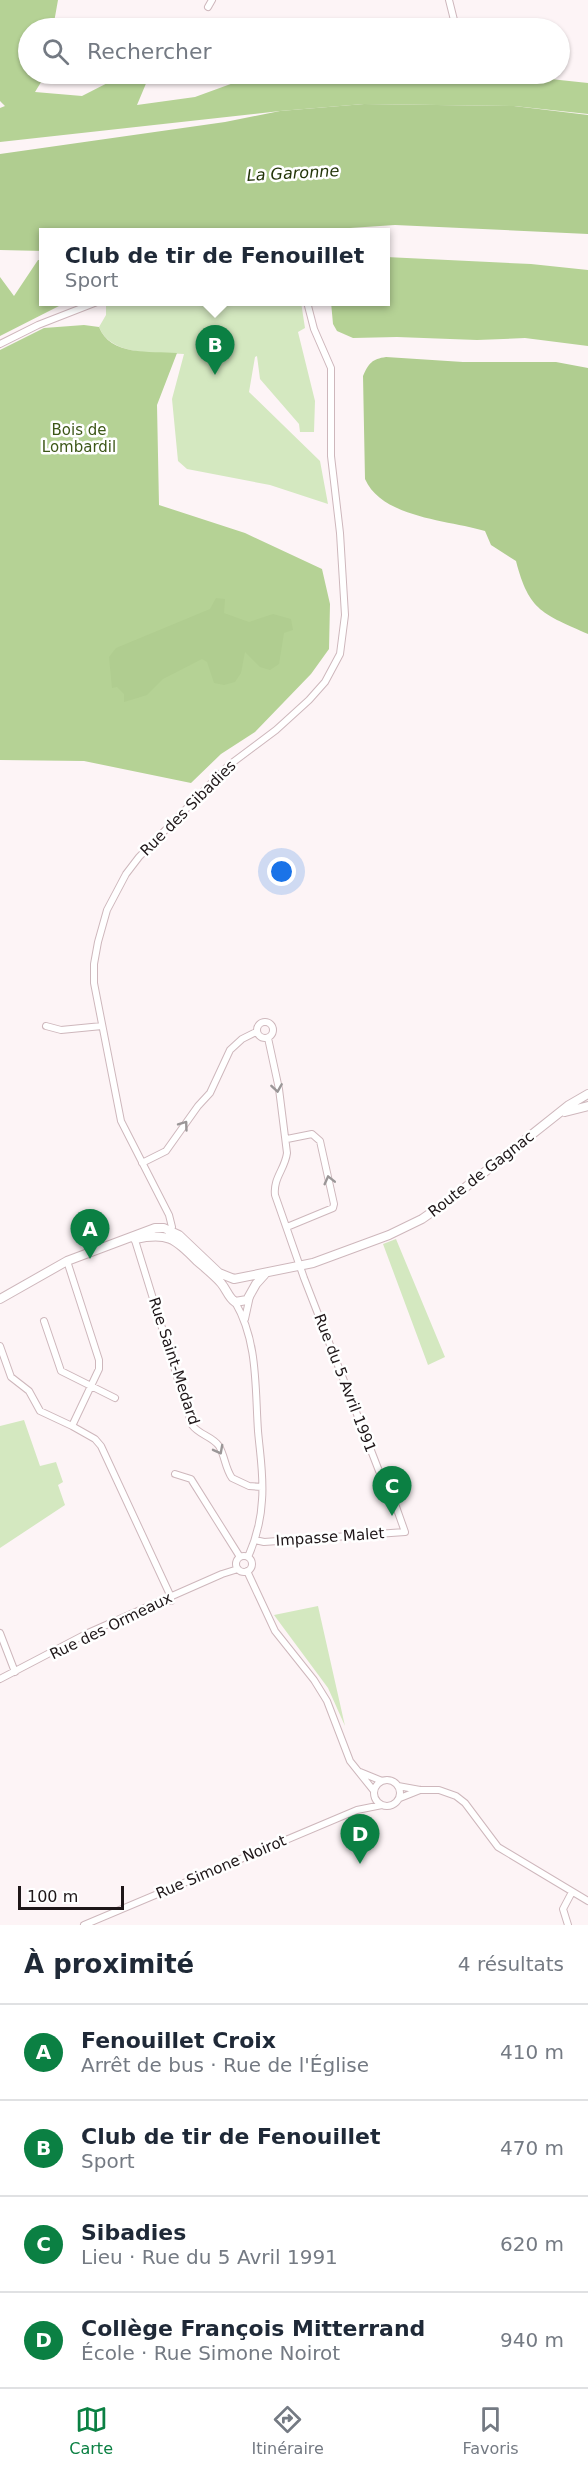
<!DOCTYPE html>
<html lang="fr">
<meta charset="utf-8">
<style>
body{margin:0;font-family:"DejaVu Sans",sans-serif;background:#f2f2f3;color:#1f2937}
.scale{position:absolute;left:18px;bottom:15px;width:106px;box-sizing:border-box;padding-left:6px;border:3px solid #1e1618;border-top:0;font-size:16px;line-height:21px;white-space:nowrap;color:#1e1618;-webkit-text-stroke:4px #fff;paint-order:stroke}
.you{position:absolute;left:282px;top:872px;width:21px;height:21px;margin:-15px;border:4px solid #fff;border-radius:50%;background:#1a73e8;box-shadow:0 0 0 9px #1a73e833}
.badge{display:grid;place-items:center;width:39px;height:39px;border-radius:50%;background:#0b8043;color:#fff;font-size:20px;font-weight:700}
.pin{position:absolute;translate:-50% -50px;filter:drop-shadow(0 2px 3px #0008)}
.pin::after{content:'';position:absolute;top:32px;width:21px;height:18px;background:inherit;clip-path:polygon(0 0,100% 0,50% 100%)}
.popup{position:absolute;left:39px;top:228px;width:351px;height:78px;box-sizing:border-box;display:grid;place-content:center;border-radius:0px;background:#fff;filter:drop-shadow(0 2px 4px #0005);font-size:20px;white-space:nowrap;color:#747a83}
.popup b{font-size:22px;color:#1f2937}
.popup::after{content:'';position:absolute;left:50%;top:100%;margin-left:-12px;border:12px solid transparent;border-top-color:#fff}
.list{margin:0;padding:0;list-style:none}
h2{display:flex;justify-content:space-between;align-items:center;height:78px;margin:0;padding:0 24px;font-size:26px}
h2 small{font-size:20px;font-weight:400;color:#747a83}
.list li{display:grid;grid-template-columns:39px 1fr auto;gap:18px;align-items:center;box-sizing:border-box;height:96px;padding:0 24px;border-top:2px solid #e0e1e3}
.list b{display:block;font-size:22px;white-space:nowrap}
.list p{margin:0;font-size:20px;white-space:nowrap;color:#747a83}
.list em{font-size:20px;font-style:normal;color:#747a83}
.icon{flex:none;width:33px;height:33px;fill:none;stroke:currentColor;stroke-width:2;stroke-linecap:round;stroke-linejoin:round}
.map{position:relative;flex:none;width:588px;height:1925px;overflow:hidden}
.search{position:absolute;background:#fff;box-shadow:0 2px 4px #0004;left:18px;right:18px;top:18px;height:66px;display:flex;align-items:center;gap:15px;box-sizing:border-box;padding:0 21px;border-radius:33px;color:#747a83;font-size:22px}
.sheet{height:462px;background:#fff}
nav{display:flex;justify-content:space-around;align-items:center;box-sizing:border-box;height:84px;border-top:2px solid #e0e1e3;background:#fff;font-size:16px;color:#747a83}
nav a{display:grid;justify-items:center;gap:3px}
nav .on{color:#0b8043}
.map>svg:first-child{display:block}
.green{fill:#d4e8c0}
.forest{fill:#b5d295}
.water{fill:#b0cd90}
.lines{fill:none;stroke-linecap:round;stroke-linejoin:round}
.minor-casing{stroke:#ceb7bc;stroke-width:8}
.secondary-casing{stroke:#ceb7bc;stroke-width:10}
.minor{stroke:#fff;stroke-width:6}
.secondary{stroke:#fff;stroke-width:8}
.oneway{stroke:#9a9697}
.labels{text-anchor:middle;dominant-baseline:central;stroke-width:5;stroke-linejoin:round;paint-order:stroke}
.park-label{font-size:15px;fill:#3d5718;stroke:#fff}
.street-label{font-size:15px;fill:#1e1618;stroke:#fff}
.water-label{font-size:16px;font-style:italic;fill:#233509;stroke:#fff}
</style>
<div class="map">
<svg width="588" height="1925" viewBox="0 0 588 1925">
<rect width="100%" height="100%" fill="#fdf4f6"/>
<path class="green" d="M115 302H301L305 328 298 332 315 401 314 432H300L299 424 260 379 257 356 255 357 249 392 320 461 328 504 270 485 187 469 178 461 172 399 184 354C157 352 111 357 99 327L106 315V306Z
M396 1239 445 1357 428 1365 383 1244Z
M24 1420 40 1466 56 1462 63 1482 58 1485 65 1505 0 1548V1426Z
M318 1606 345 1726 328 1688 274 1615Z"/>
<path class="forest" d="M0 0H58L53 28H28V74H46L35 92 82 96 125 74H150L137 105 195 97 258 74H503L588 83V114L514 106 364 104 280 111 0 142V108L5 106 0 101Z
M386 257 531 264 588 270V346L525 338 477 340 397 337 353 338 337 331 333 324 331 302H386Z
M38 260H44V302H61L59 306 0 336V277L14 296Z
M84 325 99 327C110 356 150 351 177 353L157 405 159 505 245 533 322 569 330 604 329 649 311 674 255 732 221 754 191 783 84 761 0 760V350L44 328Z"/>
<path class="water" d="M364 104 514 106 588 115V234L395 225 290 232H44V251L0 250V154L225 122 280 111Z
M386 357 463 362H556L588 368V634C544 614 529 612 516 561L491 545 485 531C448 520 382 518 365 479L363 376C369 363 372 359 386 357Z
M216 598 225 599 224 613 249 622 273 614 291 619 293 630 284 633 279 664 270 670 260 667 245 652 241 673 235 682 224 685 214 683 207 662 202 659 163 679 147 695 124 702V694L117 687 112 688 109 657 116 648 210 609Z"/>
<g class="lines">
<g class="minor-casing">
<path id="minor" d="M208 7 212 0
M443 28 455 24 449 0
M0 344 38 325 97 302
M257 1030a8 8 0 1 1 16 0a8 8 0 1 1-16 0Z
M46 1026 61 1030 102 1026
M287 1139 312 1134 320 1141 334 1204 333 1208 287 1227
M142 1163 166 1151 198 1106 210 1093 230 1050 242 1039 256 1032
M169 1233 172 1227 169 1215 121 1121 94 983V964L98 942 107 910 126 874 139 857 228 766 276 730 309 700 325 682 340 654 345 615 340 533 331 456V368L314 329 307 302
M134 1237 192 1425C199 1435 212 1436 219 1446 225 1456 225 1468 232 1478L249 1486 262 1487
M235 1302C258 1341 255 1387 258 1431 260 1454 264 1477 262 1500 261 1520 256 1539 248 1557
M245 1319 250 1296
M44 1321 61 1371 115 1398
M0 1346 11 1377 29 1391 40 1411 72 1426 99 1369V1360L67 1261
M72 1426 95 1439 101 1446 171 1597V1601
M175 1474 191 1479 240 1557
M255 1540 264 1542 405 1532 388 1484 379 1471 304 1278 275 1195C273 1178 285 1169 287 1153L279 1089 268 1038
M236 1564a8 8 0 1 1 16 0a8 8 0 1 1-16 0Z
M247 1571 275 1631 314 1680 327 1701 350 1761 374 1791
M0 1633 15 1672
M0 1679 88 1633 222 1574 238 1569
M360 1772 382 1781
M374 1793a13 13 0 1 1 26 0a13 13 0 1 1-26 0Z
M398 1786 420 1790H439L456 1796 465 1803 498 1847 588 1901
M400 1798 420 1790
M84 1925 357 1810 382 1805
M568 1925 563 1909 572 1892"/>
</g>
<g class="secondary-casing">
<path id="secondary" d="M565 1112 588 1106
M135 1239C167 1232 175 1238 197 1261 205 1268 214 1275 221 1283 227 1290 228 1297 235 1302L247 1300 256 1284 265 1274
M0 1299 67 1261 155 1228H164L179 1235 219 1273 234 1279 313 1263 389 1235 422 1219 452 1198 569 1105 588 1094"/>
</g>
<use href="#minor" class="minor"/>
<use href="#secondary" class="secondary"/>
</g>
<defs><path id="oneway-chevron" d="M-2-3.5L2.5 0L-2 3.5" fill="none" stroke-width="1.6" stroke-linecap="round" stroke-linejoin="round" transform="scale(1.5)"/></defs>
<g class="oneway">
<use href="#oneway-chevron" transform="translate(277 1088) rotate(81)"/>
<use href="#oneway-chevron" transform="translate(184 1125) rotate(-54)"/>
<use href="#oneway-chevron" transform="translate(329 1180) rotate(-104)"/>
<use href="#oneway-chevron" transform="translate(219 1450) rotate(62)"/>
</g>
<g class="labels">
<g class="park-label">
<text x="79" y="430">Bois de<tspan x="79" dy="17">Lombardil</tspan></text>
</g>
<g class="street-label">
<text transform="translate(188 808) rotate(-45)">Rue des Sibadies</text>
<text transform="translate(481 1174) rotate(-38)">Route de Gagnac</text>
<text transform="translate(174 1361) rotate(72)">Rue Saint-Medard</text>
<text transform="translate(345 1383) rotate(69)">Rue du 5 Avril 1991</text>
<text transform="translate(330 1537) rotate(-4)">Impasse Malet</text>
<text transform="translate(111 1626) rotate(-26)">Rue des Ormeaux</text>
<text transform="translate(221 1867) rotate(-23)">Rue Simone Noirot</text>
</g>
<g class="water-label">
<text transform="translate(293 173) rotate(-3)">La Garonne</text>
</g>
</g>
</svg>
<div class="scale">100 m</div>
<div class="you"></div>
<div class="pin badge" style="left:90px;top:1259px">A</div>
<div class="pin badge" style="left:215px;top:375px">B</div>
<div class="popup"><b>Club de tir de Fenouillet</b>Sport</div>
<div class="pin badge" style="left:392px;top:1516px">C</div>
<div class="pin badge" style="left:360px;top:1864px">D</div>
<div class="search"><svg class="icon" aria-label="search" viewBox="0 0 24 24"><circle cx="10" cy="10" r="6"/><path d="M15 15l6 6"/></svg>Rechercher</div>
</div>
<section class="sheet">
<h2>À proximité<small>4 résultats</small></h2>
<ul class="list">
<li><span class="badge">A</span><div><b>Fenouillet Croix</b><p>Arrêt de bus · Rue de l'Église</p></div><em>410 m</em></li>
<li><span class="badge">B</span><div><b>Club de tir de Fenouillet</b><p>Sport</p></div><em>470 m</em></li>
<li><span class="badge">C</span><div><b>Sibadies</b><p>Lieu · Rue du 5 Avril 1991</p></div><em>620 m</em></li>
<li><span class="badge">D</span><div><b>Collège François Mitterrand</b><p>École · Rue Simone Noirot</p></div><em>940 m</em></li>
</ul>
</section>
<nav>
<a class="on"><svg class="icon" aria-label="map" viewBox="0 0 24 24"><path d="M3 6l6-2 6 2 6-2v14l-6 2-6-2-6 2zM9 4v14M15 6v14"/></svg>Carte</a>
<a><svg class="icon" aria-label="directions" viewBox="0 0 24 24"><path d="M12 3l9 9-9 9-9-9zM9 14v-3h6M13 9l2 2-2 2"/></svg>Itinéraire</a>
<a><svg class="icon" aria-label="saved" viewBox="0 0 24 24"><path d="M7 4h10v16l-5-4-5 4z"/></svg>Favoris</a>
</nav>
